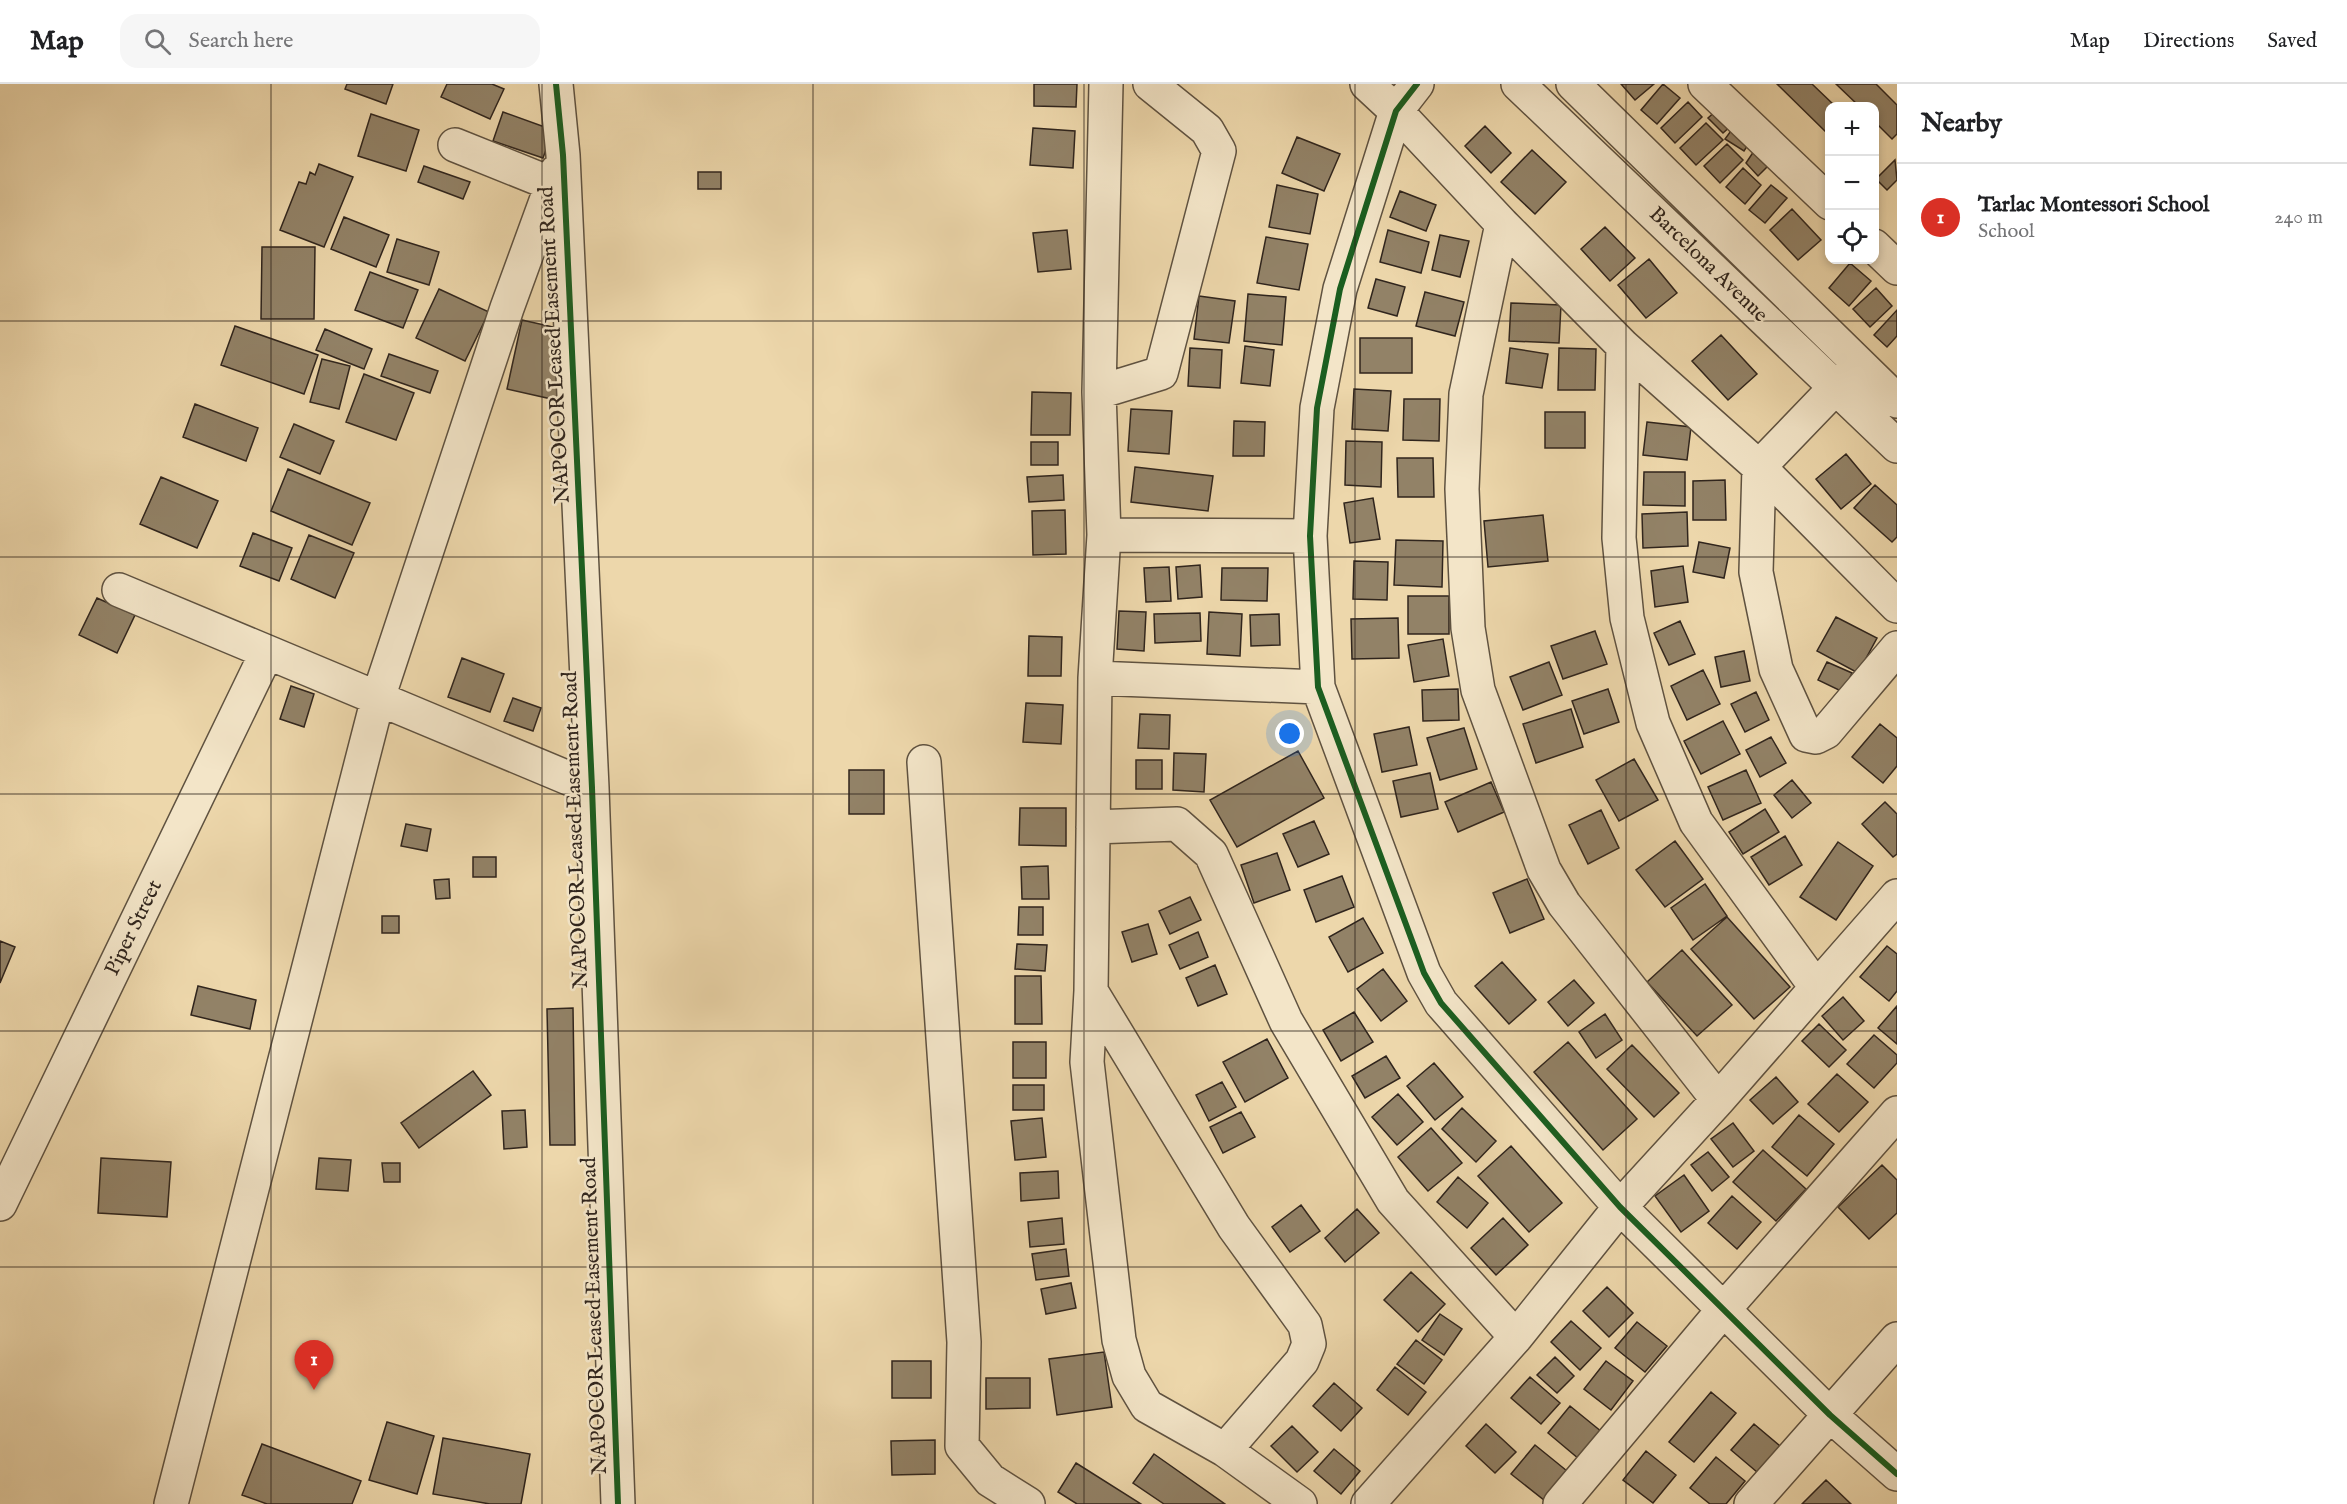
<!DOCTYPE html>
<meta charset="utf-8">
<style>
body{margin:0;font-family:"IM FELL English",serif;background:#f6f6f6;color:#202124}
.controls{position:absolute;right:18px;top:18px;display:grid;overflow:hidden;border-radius:12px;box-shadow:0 3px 9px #0003}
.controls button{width:54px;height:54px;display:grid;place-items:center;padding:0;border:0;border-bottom:2px solid #e0e0e0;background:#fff;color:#202124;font:30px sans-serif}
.you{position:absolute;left:1290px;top:650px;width:21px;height:21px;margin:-15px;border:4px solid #fff;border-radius:50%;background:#1a73e8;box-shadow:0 0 0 9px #1a73e833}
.badge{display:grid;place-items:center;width:39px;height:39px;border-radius:50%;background:#d93025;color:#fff;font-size:20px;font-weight:700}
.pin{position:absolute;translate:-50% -50px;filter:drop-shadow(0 2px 3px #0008)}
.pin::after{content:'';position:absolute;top:32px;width:21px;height:18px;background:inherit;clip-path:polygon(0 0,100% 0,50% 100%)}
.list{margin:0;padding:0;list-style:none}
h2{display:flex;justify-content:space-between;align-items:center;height:78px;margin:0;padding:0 24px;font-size:26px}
h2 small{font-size:20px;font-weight:400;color:#757577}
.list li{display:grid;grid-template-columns:39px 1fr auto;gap:18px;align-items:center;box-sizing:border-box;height:108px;padding:0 24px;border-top:2px solid #e0e0e0}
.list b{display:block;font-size:22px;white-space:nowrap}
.list p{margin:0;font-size:20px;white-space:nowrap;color:#757577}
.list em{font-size:20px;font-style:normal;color:#757577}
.icon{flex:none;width:33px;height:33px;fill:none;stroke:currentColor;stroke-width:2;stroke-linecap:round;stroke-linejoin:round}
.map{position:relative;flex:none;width:1897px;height:1420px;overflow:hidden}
header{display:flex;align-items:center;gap:36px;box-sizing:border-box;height:84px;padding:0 30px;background:#fff;border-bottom:2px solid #e0e0e0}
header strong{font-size:28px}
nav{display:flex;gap:33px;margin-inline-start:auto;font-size:21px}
.search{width:420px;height:54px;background:#f6f6f6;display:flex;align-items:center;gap:15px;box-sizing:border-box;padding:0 21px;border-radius:18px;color:#757577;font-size:22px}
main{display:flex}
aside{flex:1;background:#fff}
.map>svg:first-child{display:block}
.building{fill:#928267;stroke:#30251d;stroke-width:1.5}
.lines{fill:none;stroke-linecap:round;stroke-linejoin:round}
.minor-casing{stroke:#5f5240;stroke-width:36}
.minor{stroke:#f3e5c8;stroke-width:33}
.cycleway-casing{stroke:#f3e5c8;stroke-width:10}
.cycleway{stroke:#1b5e20;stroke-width:6}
.grid{fill:none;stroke:#30251d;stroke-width:1.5;stroke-opacity:0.55}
.labels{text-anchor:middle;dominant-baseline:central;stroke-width:5;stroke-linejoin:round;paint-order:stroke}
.street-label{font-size:21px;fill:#30251d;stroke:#f3e5c8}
</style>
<header>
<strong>Map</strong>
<div class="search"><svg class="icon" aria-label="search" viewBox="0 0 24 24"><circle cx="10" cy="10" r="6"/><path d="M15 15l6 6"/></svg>Search here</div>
<nav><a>Map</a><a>Directions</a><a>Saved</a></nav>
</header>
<main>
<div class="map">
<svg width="1897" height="1420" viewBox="0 0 1897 1420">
<rect width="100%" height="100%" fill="#edd7ab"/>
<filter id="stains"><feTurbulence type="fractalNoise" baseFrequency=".00333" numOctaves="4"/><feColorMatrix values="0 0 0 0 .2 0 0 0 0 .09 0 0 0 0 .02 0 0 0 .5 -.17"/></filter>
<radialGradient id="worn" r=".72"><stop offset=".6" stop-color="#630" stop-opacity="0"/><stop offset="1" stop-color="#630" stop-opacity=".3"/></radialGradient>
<path class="building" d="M347 0H393L386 20 345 5Z
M447 0H492L504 5 490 35 441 13Z
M1034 0H1077L1076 23 1034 22Z
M1621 0H1654L1635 16Z
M1663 0 1680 14 1657 40 1641 26Z
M1777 0H1812L1835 22H1830V52Z
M1836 0H1876L1897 21V50L1892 55 1874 37V22H1859Z
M1688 18 1702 33 1675 59 1661 44Z
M1719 24 1733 40 1723 49 1708 34Z
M503 28 553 46 543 74 493 57Z
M371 30 419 46 406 87 358 72Z
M1706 39 1723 56 1696 81 1680 64Z
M1485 42 1511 69 1491 89 1465 62Z
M1033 44 1075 47 1073 84 1030 81Z
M1733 44 1755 50 1744 67 1725 55Z
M1297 53 1340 70 1324 107 1282 89Z
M1727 60 1743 76 1720 99 1704 82Z
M1532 66 1566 98 1535 130 1501 98Z
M1754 67 1768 82 1758 92 1746 79Z
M1895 76 1897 96 1887 106 1876 95Z
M319 80 353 93 324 163 280 146 299 98 306 100 310 88 315 91Z
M424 82 470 98 463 115 418 98Z
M1743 84 1761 101 1745 120 1726 103Z
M698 88H721V105H698Z
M1277 101 1318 110 1310 150 1269 143Z
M1771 101 1787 114 1765 139 1749 126Z
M1400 107 1436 121 1426 147 1390 133Z
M1792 125 1821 156 1798 176 1770 146Z
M344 133 389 151 376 183 331 165Z
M1605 143 1635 174 1610 197 1581 165Z
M1067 146 1071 185 1038 188 1033 149Z
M1388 146 1429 158 1421 189 1380 178Z
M1440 151 1469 157 1460 193 1432 186Z
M1266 153 1308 160 1299 206 1257 199Z
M397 155 439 168 429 201 387 188Z
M262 163H315L314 235H261Z
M1649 175 1677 209 1646 234 1618 201Z
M1850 179 1871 197 1849 222 1829 204Z
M370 188 418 206 403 244 355 226Z
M1376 195 1405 203 1397 232 1368 224Z
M1876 204 1892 222 1870 243 1853 225Z
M439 205 489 228 465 277 416 254Z
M1425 208 1464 218 1455 252 1416 242Z
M1248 210 1286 213 1282 261 1244 257Z
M1199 212 1235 217 1229 259 1194 255Z
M1511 219 1561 221 1559 259 1509 257Z
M1897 226V252L1887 263 1874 251Z
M522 236 571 247 556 316 507 305Z
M235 242 318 271 304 310 221 281Z
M325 245 372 265 364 285 316 266Z
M1721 251 1757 290 1728 316 1692 277Z
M1360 254H1412V289H1360Z
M1245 262 1274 266 1270 302 1241 299Z
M1190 264 1222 266 1220 304 1188 302Z
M1510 264 1548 270 1542 304 1506 299Z
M1559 264 1596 265 1595 306H1558Z
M389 270 438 287 430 309 381 292Z
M322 275 350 282 339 325 310 318Z
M364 290 414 309 396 356 346 338Z
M1354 305 1391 307 1388 347 1352 345Z
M1032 308 1071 309 1070 351H1031Z
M1404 315H1440L1439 357 1403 356Z
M195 320 258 344 246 377 183 353Z
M1131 325 1172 327 1169 370 1128 367Z
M1545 328H1585V364H1545Z
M1234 337 1265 338 1264 372H1233Z
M1647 338 1691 343 1687 376 1643 371Z
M294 340 334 357 320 390 280 373Z
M1346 357 1382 358 1381 403 1345 401Z
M1031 358H1058V381H1031Z
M1846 370 1871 400 1841 425 1816 395Z
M1397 374H1433L1434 413H1398Z
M1135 383 1213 392 1208 427 1131 418Z
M288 385 370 419 352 461 271 427Z
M1644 388H1685V422L1643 421Z
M1063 391 1064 416 1029 418 1027 393Z
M161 393 218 417 197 464 140 440Z
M1725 396 1726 436H1693V397Z
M1875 401 1897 421V453L1892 458 1854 424Z
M1373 414 1380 455 1350 459 1344 419Z
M1065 426 1066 470 1033 471 1032 427Z
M1687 428 1688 462 1643 464 1642 430Z
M1543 431 1548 477 1488 483 1484 437Z
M253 449 292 464 279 497 240 482Z
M309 451 354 469 335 514 291 495Z
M1396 456 1443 457 1442 503 1394 501Z
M1699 458 1730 464 1724 494 1693 488Z
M1354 477 1388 478 1387 516 1353 515Z
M1200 481 1202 513 1178 515 1176 483Z
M1683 482 1688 518 1655 523 1651 487Z
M1169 483 1171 517 1146 518 1144 484Z
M1222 484H1268L1267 517 1221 516Z
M1408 512H1449V550H1408Z
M97 514 135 531 117 569 79 551Z
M1119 527 1146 528 1144 567 1117 565Z
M1209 528 1242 530 1240 572 1207 570Z
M1200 529 1201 557 1155 559 1154 530Z
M1279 530 1280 561 1251 562 1250 531Z
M1836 533 1877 554 1858 589 1817 567Z
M1398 534 1399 574 1352 575 1351 535Z
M1680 537 1695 570 1669 581 1654 549Z
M1595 547 1607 580 1563 595 1551 562Z
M1029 552 1062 553 1061 592H1028Z
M1443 555 1449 592 1414 598 1408 561Z
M1744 567 1750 597 1721 603 1715 573Z
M462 574 504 590 490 628 448 613Z
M1549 578 1562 611 1523 626 1510 593Z
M1827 578 1852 589 1843 608 1818 596Z
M1703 586 1720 620 1687 636 1671 602Z
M291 602 314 610 304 643 280 635Z
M1458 605 1459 636 1423 637 1422 606Z
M1608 605 1619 638 1584 650 1572 617Z
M1756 608 1769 636 1745 648 1731 620Z
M513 614 541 624 533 647 504 637Z
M1026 619 1063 621 1061 660 1023 658Z
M1571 625 1583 663 1536 679 1523 640Z
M1140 630 1170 631 1169 665 1138 664Z
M1723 637 1740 670 1701 690 1684 657Z
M1880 640 1897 654V682L1883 699 1852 673Z
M1409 643 1417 681 1382 688 1374 650Z
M1464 644 1477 685 1440 696 1427 654Z
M1771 653 1786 679 1760 693 1746 666Z
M1298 667 1324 714 1237 763 1210 716Z
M1174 669 1206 670 1204 708 1173 706Z
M1634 675 1658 716 1619 737 1596 696Z
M1136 676H1162V705H1136Z
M849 686H884V730H849Z
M1746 686 1761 719 1723 736 1708 703Z
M1430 689 1438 725 1401 733 1393 697Z
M1792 696 1811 719 1792 734 1774 711Z
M1491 698 1504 728 1458 748 1445 718Z
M1885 718 1897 730V770L1893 773 1862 740Z
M1020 724H1066V762L1019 761Z
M1765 725 1779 748 1743 770 1729 748Z
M1601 726 1619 764 1588 780 1569 741Z
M1314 737 1329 770 1298 783 1283 750Z
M406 740 431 745 427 767 401 762Z
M1785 752 1802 781 1769 801 1751 773Z
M1675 757 1703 795 1665 823 1636 786Z
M1838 758 1873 782 1836 836 1800 813Z
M1277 769 1290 806 1254 819 1241 781Z
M473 773H496V793H473Z
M1048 782 1049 815H1022L1021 783Z
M1342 792 1354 823 1316 838 1304 806Z
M449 795 450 814 436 815 434 796Z
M1527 795 1544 835 1510 849 1493 809Z
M1705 800 1727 832 1693 856 1671 824Z
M1190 813 1201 836 1170 850 1159 827Z
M1019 823H1043V851H1018Z
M382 832H399V849H382Z
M1727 833 1790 903 1754 935 1691 865Z
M1363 834 1383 869 1348 888 1329 853Z
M1148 840 1157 870 1132 878 1122 848Z
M1198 848 1208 873 1180 885 1169 861Z
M0 857 15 863 0 899Z
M1017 860 1047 861 1045 887 1015 885Z
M1887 862 1897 870V907L1889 917 1860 893Z
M1682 866 1732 921 1697 952 1647 898Z
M1502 878 1536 916 1509 940 1475 902Z
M1215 881 1227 910 1198 922 1186 894Z
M1383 885 1407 917 1381 937 1357 905Z
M1015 892H1041L1042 940H1015Z
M1574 896 1594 919 1568 942 1548 918Z
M198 902 256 916 250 945 191 931Z
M1843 913 1864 937 1843 956 1822 932Z
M1897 922V960L1878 944Z
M573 924 575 1061H550L547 925Z
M1354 928 1373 958 1341 977 1323 946Z
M1605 930 1622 956 1596 974 1579 948Z
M1819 940 1846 966 1829 983 1802 957Z
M1874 951 1897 971V979L1874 1004 1847 980Z
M1267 955 1288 994 1245 1018 1223 978Z
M1013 958H1046V994H1013Z
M1568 958 1637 1035 1603 1066 1534 988Z
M1632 961 1679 1009 1654 1033 1607 985Z
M1386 972 1400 994 1365 1014 1352 992Z
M1434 979 1463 1013 1435 1036 1407 1002Z
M473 987 491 1011 419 1064 401 1039Z
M1837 990 1868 1018 1839 1048 1808 1020Z
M1776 993 1798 1018 1773 1040 1750 1016Z
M1222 998 1236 1023 1209 1037 1196 1011Z
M1013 1001H1044V1026H1013Z
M1398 1010 1423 1038 1397 1061 1372 1033Z
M1462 1024 1496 1057 1476 1078 1442 1045Z
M525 1026 527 1063 504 1065 502 1027Z
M1241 1028 1255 1053 1223 1069 1210 1043Z
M1799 1031 1834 1060 1807 1092 1772 1063Z
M1042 1034 1046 1073 1015 1076 1011 1037Z
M1733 1039 1754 1067 1733 1083 1711 1055Z
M1431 1044 1462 1079 1428 1107 1398 1073Z
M1511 1062 1562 1119 1529 1148 1478 1092Z
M1763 1066 1806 1105 1776 1137 1733 1098Z
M1708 1068 1729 1093 1712 1107 1691 1081Z
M101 1074 171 1078 167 1133 98 1129Z
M319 1074 351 1076 348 1107 316 1105Z
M382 1079H400V1098H384Z
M1882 1081 1897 1096V1129L1869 1155 1838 1123Z
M1058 1087 1059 1114 1021 1117 1020 1089Z
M1684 1091 1709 1127 1681 1148 1655 1112Z
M1458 1093 1488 1119 1467 1144 1437 1118Z
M1732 1112 1761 1138 1737 1165 1708 1139Z
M1301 1121 1320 1147 1290 1168 1272 1143Z
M1357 1125 1379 1149 1345 1178 1325 1154Z
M1062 1134 1064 1160 1030 1163 1028 1138Z
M1503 1134 1528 1161 1496 1191 1471 1164Z
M1066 1165 1069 1192 1036 1196 1032 1170Z
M1411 1188 1445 1220 1418 1248 1384 1216Z
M1071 1199 1076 1224 1046 1230 1041 1205Z
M1607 1203 1633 1229 1609 1253 1583 1227Z
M1440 1230 1462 1245 1444 1271 1422 1256Z
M1571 1237 1601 1264 1580 1286 1551 1258Z
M1637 1238 1667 1262 1645 1288 1615 1264Z
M1416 1256 1442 1276 1424 1300 1397 1280Z
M1104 1268 1112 1323 1057 1331 1049 1275Z
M1555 1273 1574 1292 1557 1309 1537 1291Z
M892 1277H931V1314H892Z
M1606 1277 1633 1297 1611 1326 1584 1305Z
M1395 1283 1426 1308 1408 1331 1377 1306Z
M1530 1293 1560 1319 1541 1340 1511 1314Z
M986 1294H1030V1324L986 1325Z
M1334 1299 1362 1324 1341 1347 1313 1322Z
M1711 1308 1736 1329 1694 1378 1669 1358Z
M1570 1322 1602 1348 1579 1375 1548 1349Z
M387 1338 434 1352 417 1410 369 1396Z
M1486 1340 1516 1368 1495 1389 1466 1362Z
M1754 1340 1780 1362 1757 1388 1731 1366Z
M1292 1342 1318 1368 1297 1388 1271 1362Z
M443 1354 530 1370 521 1420H490L433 1410Z
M935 1356V1390L892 1391 891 1357Z
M262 1360 361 1397 352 1420H267L242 1411Z
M1535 1361 1572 1391 1549 1420 1511 1390Z
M1334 1365 1360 1387 1341 1410 1314 1387Z
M1646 1367 1676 1391 1653 1419 1623 1396Z
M1154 1370 1225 1420H1164L1133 1399Z
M1716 1373 1745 1397 1726 1420H1710L1690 1404Z
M1076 1379 1141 1420H1077L1058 1408Z
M1826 1396 1851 1420H1802Z"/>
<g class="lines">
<g class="minor-casing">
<path id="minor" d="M556 0 563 71 592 704 618 1420
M1106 0 1099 308 1104 451 1310 452
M1367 0 1396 27 1502 140 1623 262 1759 383 1897 522
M1417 0 1396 27 1340 205 1317 324 1310 452 1318 603 1424 889 1441 919 1620 1123 1830 1331 1897 1390
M1518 0 1897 362
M1573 0 1897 317
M1705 0 1830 119
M455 61 552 100
M1502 140 1466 310 1462 405 1468 544 1478 606 1544 786 1564 820 1718 1016
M1874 162 1897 184
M1623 262 1619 454 1627 534 1653 639 1696 738 1816 903
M1860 282 1836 303 1759 383 1756 488 1776 585 1806 651 1816 653 1826 648 1897 564
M1099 308 1161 289 1219 67 1207 46 1150 0
M119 506 592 704
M1095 594 1104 451
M924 678 964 1258 962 1362 990 1396 1028 1420
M1093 743 1177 740 1211 770 1286 937 1393 1117 1516 1253
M1091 907 1234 1143 1305 1241 1309 1260 1302 1277 1225 1366
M0 1120 267 568
M171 1420 378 614 507 224 557 87
M1300 1420 1225 1366 1147 1322 1129 1292 1119 1256 1087 978 1091 907 1095 594 1318 603
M1368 1420 1516 1253 1620 1123 1718 1016 1897 812
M1560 1420 1724 1225 1897 1029
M1751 1420 1897 1255"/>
</g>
<use href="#minor" class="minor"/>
<g class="cycleway-casing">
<path id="cycleway" d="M556 0 563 71 592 704 618 1420
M1417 0 1396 27 1340 205 1317 324 1310 452 1318 603 1424 889 1441 919 1620 1123 1830 1331 1897 1390"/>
</g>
<use href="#cycleway" class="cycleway"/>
</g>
<path class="grid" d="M271 0V1420M542 0V1420M813 0V1420M1084 0V1420M1355 0V1420M1626 0V1420M0 237H1897M0 473H1897M0 710H1897M0 947H1897M0 1183H1897"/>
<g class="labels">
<g class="street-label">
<text transform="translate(1708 181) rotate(44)">Barcelona Avenue</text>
<text transform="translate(555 261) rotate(-93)">NAPOCOR Leased Easement Road</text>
<text transform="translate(576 746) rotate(-92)">NAPOCOR Leased Easement Road</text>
<text transform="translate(134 844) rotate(-64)">Piper Street</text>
<text transform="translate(595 1232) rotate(-92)">NAPOCOR Leased Easement Road</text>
</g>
</g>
<rect width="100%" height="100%" filter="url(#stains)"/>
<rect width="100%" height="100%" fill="url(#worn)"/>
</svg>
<div class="controls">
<button>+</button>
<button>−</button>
<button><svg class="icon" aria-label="locate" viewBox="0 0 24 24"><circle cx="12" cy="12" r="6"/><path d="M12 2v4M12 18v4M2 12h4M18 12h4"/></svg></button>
</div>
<div class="you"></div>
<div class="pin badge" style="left:314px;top:1306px">1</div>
</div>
<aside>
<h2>Nearby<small></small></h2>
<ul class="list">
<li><span class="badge">1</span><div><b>Tarlac Montessori School</b><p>School</p></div><em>240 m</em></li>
</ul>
</aside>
</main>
